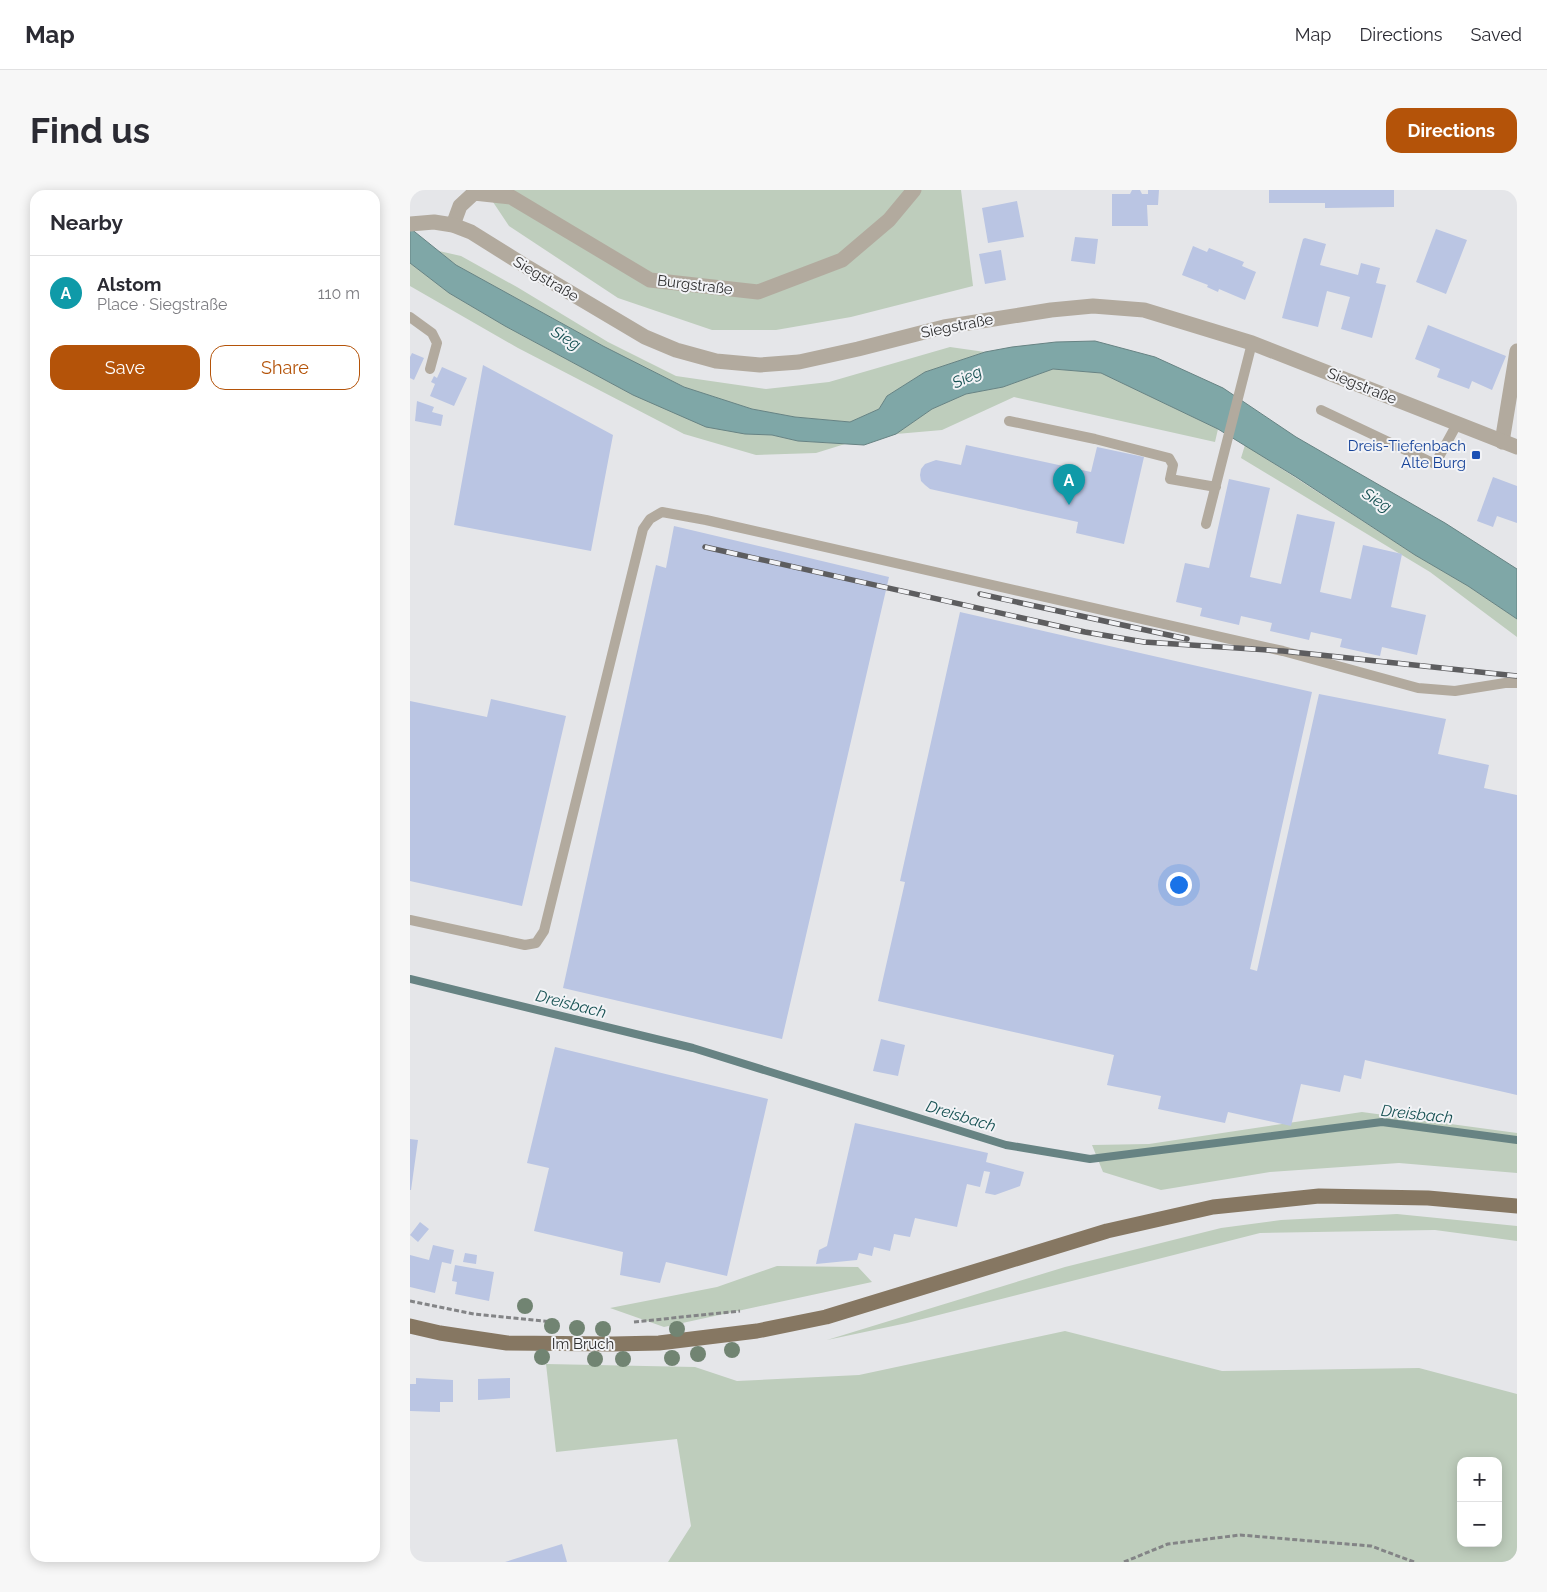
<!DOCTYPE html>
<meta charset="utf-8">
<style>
body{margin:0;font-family:Raleway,sans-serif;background:#f7f7f7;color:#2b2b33}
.controls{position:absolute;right:15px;bottom:15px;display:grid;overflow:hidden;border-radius:10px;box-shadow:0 2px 12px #0003}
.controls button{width:45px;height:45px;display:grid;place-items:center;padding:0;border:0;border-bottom:1px solid #e1e1e2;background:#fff;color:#2b2b33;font:25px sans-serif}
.you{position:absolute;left:768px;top:694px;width:18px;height:18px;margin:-12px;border:4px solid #fff;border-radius:50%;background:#1a73e8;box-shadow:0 0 0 8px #1a73e833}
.badge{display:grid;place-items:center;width:32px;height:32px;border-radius:50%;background:#b45309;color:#fff;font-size:16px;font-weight:700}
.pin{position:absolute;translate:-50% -41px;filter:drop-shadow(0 1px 2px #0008)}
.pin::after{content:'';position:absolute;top:26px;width:18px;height:15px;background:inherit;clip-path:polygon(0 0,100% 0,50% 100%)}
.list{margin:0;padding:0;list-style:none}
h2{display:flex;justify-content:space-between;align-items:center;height:65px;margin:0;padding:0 20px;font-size:21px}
h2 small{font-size:16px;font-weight:400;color:#7c7c81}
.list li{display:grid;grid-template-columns:32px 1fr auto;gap:15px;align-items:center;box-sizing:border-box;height:75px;padding:0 20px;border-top:1px solid #e1e1e2}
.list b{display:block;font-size:19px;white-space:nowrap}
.list p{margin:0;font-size:16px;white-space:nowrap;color:#7c7c81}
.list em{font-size:16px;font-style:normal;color:#7c7c81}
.actions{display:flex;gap:10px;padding:15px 20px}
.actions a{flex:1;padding:11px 0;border:1px solid #b45309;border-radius:15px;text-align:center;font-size:18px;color:#b45309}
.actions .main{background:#b45309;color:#fff}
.map{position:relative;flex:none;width:1107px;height:1372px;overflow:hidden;border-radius:15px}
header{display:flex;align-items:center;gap:30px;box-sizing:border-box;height:70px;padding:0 25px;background:#fff;border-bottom:1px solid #e1e1e2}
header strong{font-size:24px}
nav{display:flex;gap:28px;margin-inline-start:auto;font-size:18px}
.intro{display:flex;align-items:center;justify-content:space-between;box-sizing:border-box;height:120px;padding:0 30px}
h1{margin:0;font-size:35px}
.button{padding:12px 22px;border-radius:15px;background:#b45309;color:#fff;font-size:18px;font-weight:700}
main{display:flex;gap:30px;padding:0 30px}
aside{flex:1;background:#fff;border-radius:15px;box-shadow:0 2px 12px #0003}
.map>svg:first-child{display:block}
.green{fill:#becdbc;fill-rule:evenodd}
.water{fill:#7fa7a7;stroke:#678383}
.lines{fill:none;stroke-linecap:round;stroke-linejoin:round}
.stream{stroke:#678383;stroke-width:8}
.building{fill:#bac5e3}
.path{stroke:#838486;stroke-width:3;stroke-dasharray:5 2.5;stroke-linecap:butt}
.service{stroke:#b2aa9e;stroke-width:10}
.minor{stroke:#b2aa9e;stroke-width:15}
.tertiary{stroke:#b2aa9e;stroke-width:15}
.primary{stroke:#867762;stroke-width:15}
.rail-casing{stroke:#5d5d5f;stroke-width:5.5}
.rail{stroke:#f2f3f6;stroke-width:4;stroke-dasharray:11;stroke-linecap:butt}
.tree{fill:#718472}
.transit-dot{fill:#1a4fb4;stroke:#f2f3f6;stroke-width:2}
.labels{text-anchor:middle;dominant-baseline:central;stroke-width:4;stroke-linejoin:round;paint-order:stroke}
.street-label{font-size:15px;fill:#2f2f30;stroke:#f2f3f6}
.transit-label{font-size:15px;fill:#164399;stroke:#f2f3f6;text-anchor:end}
.water-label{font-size:16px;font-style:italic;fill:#185254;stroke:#f2f3f6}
</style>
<header>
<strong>Map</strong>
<nav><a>Map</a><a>Directions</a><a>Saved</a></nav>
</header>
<div class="intro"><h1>Find us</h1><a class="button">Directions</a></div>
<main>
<aside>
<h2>Nearby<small></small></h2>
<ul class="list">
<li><span class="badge" style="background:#0f9aa8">A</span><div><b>Alstom</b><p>Place · Siegstraße</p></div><em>110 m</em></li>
</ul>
<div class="actions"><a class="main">Save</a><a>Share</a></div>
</aside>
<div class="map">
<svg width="1107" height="1372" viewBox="0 0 1107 1372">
<rect width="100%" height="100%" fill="#e5e6e9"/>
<path class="green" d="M75 0H551L563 96 441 127 366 140H302L208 108 99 36Z
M29 61 51 66 107 97 198 152 266 186 356 199 419 192 540 157 575 162 515 182 477 206 469 219 440 232 385 227 342 219 274 197 193 156 46 75Z
M0 73 39 103 95 136 223 205 335 244 362 245 388 251 435 254 406 263 346 265 274 244 108 158 0 96Z
M643 179 691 183 808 239 805 252 604 207 532 240 486 244 522 219 556 204 593 197Z
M835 255 1005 365 1058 396 1107 429V447L1020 382 831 268Z
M952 922 1107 943V983L989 973 860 982 751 1000 693 982 682 955 739 954Z
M987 1024 1107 1036V1051L1025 1040 850 1043 497 1133 417 1150 655 1077 811 1038 871 1030Z
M367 1076 448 1077 462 1092 254 1137 200 1118 307 1097Z
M655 1141 812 1181 1009 1178 1107 1204V1372H258L281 1336 267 1249 146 1262 136 1174 285 1177 327 1191 449 1185ZM1051 1271H1088V1353H1051Z"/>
<path class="water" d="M0 38 46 75 193 156 274 197 342 219 385 227 440 232 469 219 477 206 515 182 575 162 602 157 646 152 685 151 745 167 813 198 886 247 1035 333 1107 379V429L1058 396 1005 365 886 287 808 239 691 183 643 179 593 197 556 204 522 219 486 244 454 255 388 251 362 245 335 244 296 237 223 205 95 136 39 103 0 73Z"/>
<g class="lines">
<path class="stream" d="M0 789 283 858 596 955 680 969 972 932 1107 950"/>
</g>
<path class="building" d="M722 0H730L732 4H738V0H749L748 15H737L738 36H702V4H720Z
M859 0H984V17L915 18V13H859Z
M607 11 614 47 578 53 572 18Z
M1026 39 1057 50 1036 104 1006 92Z
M665 47 688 49 685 74 661 71Z
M895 48 916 54 910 75 948 85 951 73 970 78 966 93 976 95 962 148 931 139 940 107 917 101 908 137 872 128 887 71 893 49Z
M783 56 797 62 799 58 834 72 832 76 846 82 835 110 809 99 808 102 797 97 798 95 772 85Z
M591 60 596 90 575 94 569 64Z
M1018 135 1096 166 1082 200 1062 191 1059 199 1027 187 1030 179 1005 169Z
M2 163 14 168 4 190 0 188V167Z
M73 175 203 245 181 361 44 335Z
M32 177 57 188 44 216 20 206 25 194 21 192 24 186 27 188Z
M7 211 24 217 22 222 33 225 31 236 5 231Z
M556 255 681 282 687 257 734 267 714 354 666 343 668 332 520 299 515 295 511 291 510 285 511 279 515 274 526 270 551 275Z
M1083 287 1107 296V333L1087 326 1083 337 1067 331Z
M819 289 860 298 840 387 871 394 887 324 925 332 910 402 941 409 953 355 992 364 981 417 1016 425 1007 465 972 457 970 466 930 457 932 449 901 442 899 450 860 441 862 433 831 426 829 435 790 426 792 418 766 412 775 373 799 378Z
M264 336 479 387 372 849 153 798 246 375 256 378Z
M550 422 902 502 840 779 847 781 909 504 1036 529 1028 564 1079 575 1074 598 1107 605V905L955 870 951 889 934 885 930 902 891 894 881 936 818 922 815 933 748 919 751 906 697 895 704 865 468 811 495 692 490 691Z
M81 509 156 526 112 716 0 691V511L77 527Z
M471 849 495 855 488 886 463 881Z
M145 857 358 909 317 1086 256 1072 250 1093 210 1085 213 1062 124 1041 139 978 117 973Z
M445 933 578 963 576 972 614 982 610 996 585 1005 575 1003 580 982 574 981 570 997 557 994 547 1037 505 1028 500 1047 484 1044 480 1061 464 1057 462 1066 449 1063 447 1070 406 1074 409 1060 417 1056Z
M0 949 8 950 1 1000H0Z
M10 1032 19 1039 8 1052 0 1045Z
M23 1055 44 1060 41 1074 32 1072 25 1103 0 1097V1065L19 1070Z
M55 1063 67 1065 66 1074 53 1072Z
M45 1075 84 1082 79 1111 45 1104 47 1092 42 1091Z
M6 1188 43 1190V1212H30V1222L0 1221V1194H6Z
M100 1188V1208L68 1210V1189Z
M152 1354 157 1372H95Z"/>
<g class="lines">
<path class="path" d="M0 1111 64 1124 143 1132
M224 1132 330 1121
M714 1372 758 1354 830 1345 961 1356 1004 1372"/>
<path class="service" d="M0 127 22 143 27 153 20 179
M911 220 1025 274 1047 234
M599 231 685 249 759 268 763 275 760 289 806 297
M796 334 842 153
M0 730 115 755 126 753 134 741 233 339 240 329 252 322 296 330 873 461 1008 498 1045 501 1095 493H1107"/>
<path class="minor" d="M43 35 50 16 64 3 101 7 240 90 348 102 432 70 479 30 504 0
M1092 252 1107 161"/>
<path class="tertiary" d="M0 34 24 32 43 35 61 42 117 77 235 147 266 160 306 171 350 175 389 172 448 159 534 137 641 120 683 116 734 120 842 153 1107 257"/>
<path class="primary" d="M0 1136 30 1143 97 1153 203 1154 249 1153 347 1141 416 1127 697 1041 803 1017 909 1006 1018 1008 1107 1016"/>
<g class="rail-casing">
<path id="rail" d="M295 357 675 442 734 452 873 461 1107 486
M570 404 777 449"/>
</g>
<use href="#rail" class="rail"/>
</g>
<g class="tree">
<circle cx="115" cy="1116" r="8"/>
<circle cx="142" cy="1136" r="8"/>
<circle cx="167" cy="1138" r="8"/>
<circle cx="193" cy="1139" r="8"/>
<circle cx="267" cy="1139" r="8"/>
<circle cx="322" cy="1160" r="8"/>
<circle cx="288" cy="1164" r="8"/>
<circle cx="132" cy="1167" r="8"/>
<circle cx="262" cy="1168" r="8"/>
<circle cx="185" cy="1169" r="8"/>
<circle cx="213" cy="1169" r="8"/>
</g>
<rect class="transit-dot" x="1061" y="260" width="10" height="10" rx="2.5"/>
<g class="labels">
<g class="street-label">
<text transform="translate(136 89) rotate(31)">Siegstraße</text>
<text transform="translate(285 95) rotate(7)">Burgstraße</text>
<text transform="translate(547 136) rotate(-11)">Siegstraße</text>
<text transform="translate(952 196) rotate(22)">Siegstraße</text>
<text x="173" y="1154">Im Bruch</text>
</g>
<g class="transit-label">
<text x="1056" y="256">Dreis-Tiefenbach<tspan x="1056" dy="17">Alte Burg</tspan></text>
</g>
<g class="water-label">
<text transform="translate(156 148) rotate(31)">Sieg</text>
<text transform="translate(557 187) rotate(-26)">Sieg</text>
<text transform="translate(967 310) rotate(32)">Sieg</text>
<text transform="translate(161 814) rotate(14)">Dreisbach</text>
<text transform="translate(1007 924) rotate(6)">Dreisbach</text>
<text transform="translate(551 926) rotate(17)">Dreisbach</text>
</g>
</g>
</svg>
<div class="controls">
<button>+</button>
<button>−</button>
</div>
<div class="you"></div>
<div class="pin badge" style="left:659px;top:315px;background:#0f9aa8">A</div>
</div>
</main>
